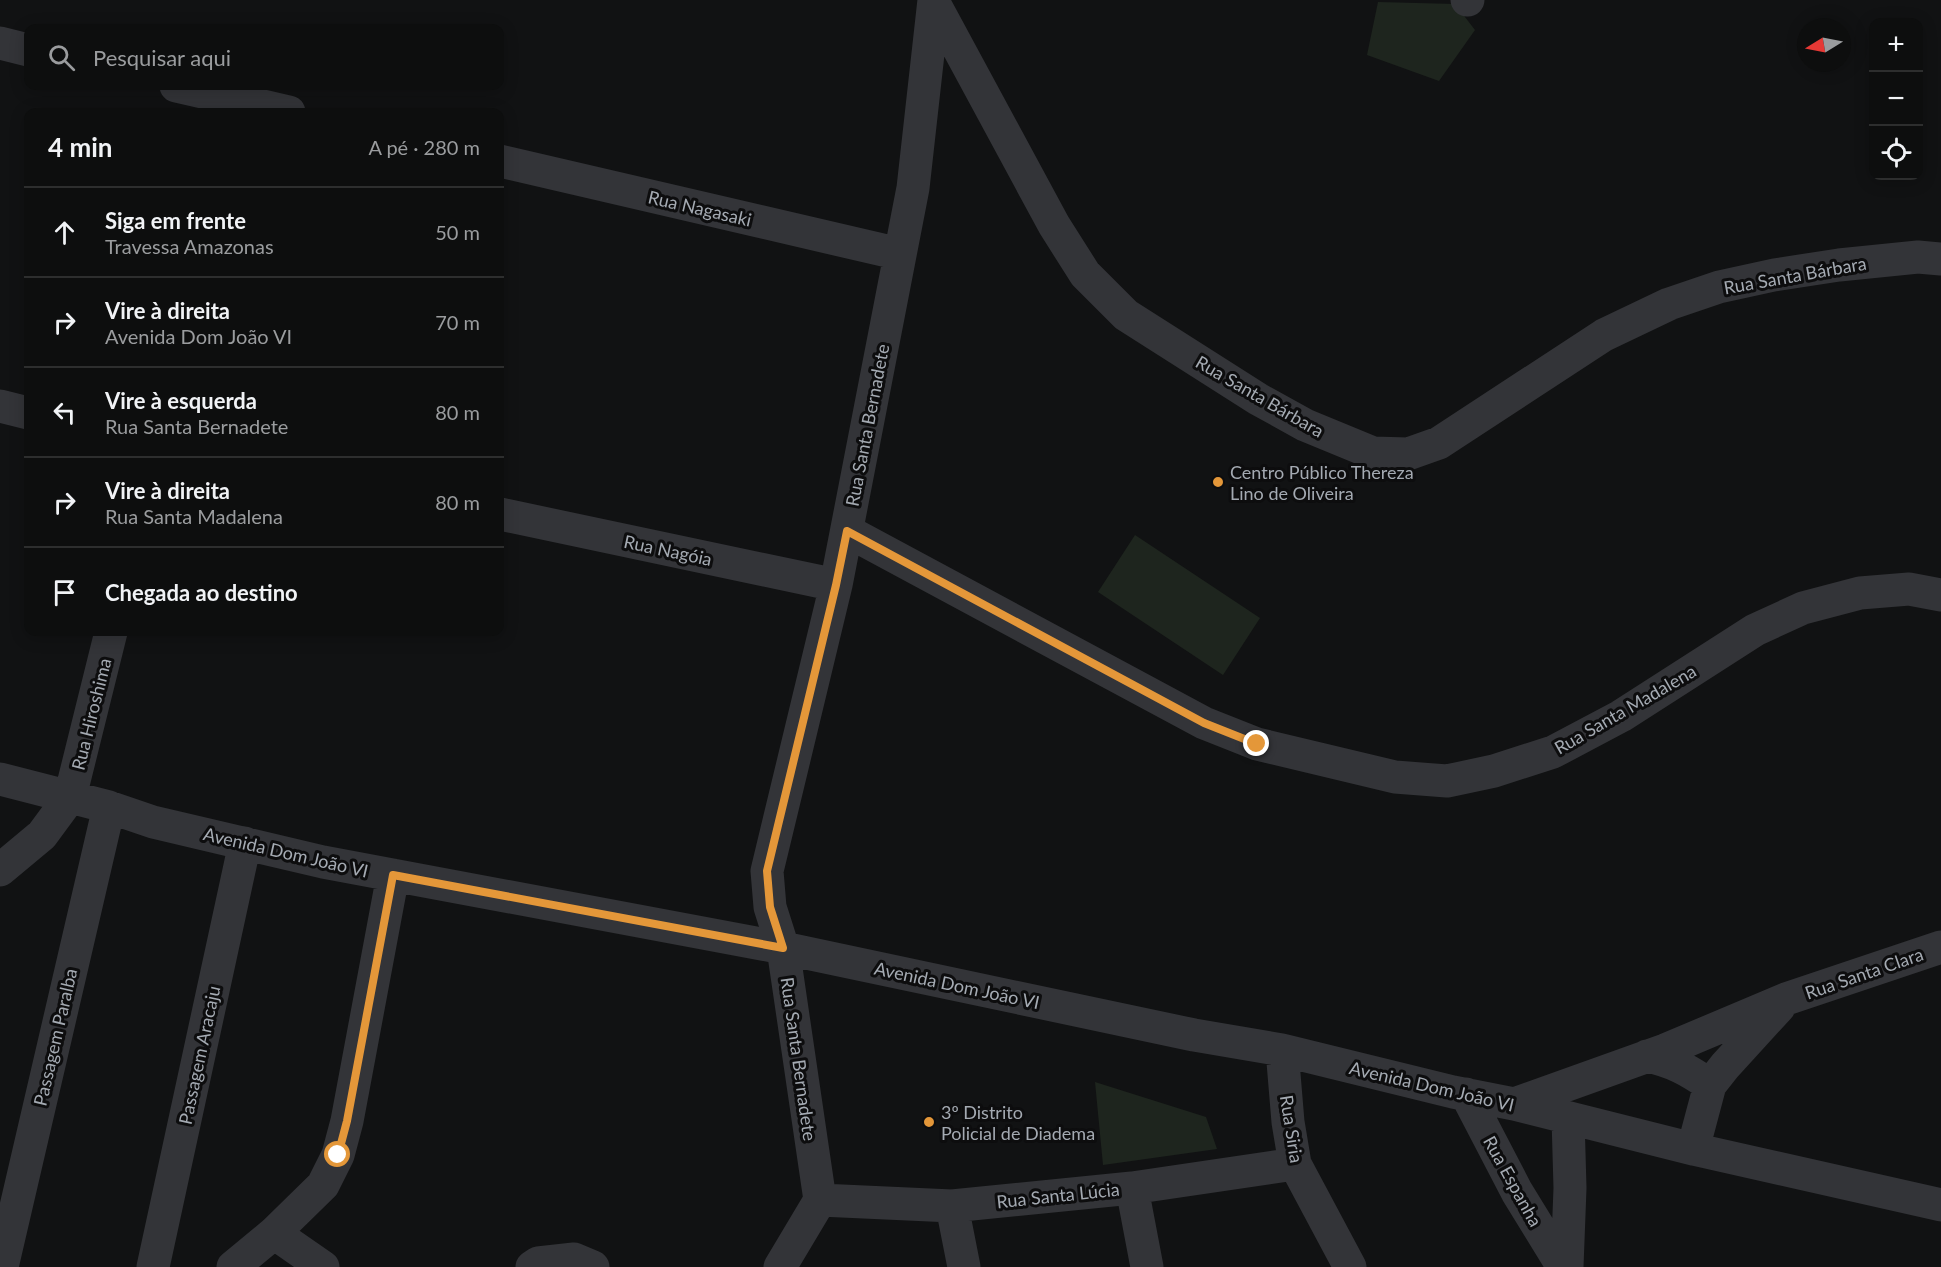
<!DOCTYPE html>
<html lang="pt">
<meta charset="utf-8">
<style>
body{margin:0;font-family:Lato,sans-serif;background:#161717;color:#f1f3f6}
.controls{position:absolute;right:18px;top:18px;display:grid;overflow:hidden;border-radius:12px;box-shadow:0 3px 15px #0003}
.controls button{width:54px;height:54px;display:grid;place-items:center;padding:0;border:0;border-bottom:2px solid #2d2e2e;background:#0d0e0e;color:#f1f3f6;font:30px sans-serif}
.compass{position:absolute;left:1797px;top:18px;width:54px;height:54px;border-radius:50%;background:#0d0e0e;box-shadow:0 3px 15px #0003;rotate:260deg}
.stop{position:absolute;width:18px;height:18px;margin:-14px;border:4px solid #e49739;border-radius:50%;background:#fff}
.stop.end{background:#e49739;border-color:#fff;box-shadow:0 2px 6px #0008}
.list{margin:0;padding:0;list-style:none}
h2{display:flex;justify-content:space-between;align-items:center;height:78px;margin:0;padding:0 24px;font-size:26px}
h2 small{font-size:20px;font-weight:400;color:#9a9c9e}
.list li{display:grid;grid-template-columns:39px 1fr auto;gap:18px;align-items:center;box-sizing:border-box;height:90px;padding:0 24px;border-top:2px solid #2d2e2e}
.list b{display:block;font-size:22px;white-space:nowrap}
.list p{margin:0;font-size:20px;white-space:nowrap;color:#9a9c9e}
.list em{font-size:20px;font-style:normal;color:#9a9c9e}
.icon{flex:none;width:33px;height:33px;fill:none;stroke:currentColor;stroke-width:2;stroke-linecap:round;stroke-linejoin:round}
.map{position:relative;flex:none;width:1941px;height:1267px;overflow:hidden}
.search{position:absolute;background:#0d0e0e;box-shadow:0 3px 15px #0003;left:24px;top:24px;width:480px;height:66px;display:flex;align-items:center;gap:15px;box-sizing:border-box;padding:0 21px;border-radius:12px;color:#9a9c9e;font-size:22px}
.panel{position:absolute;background:#0d0e0e;box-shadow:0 3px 15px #0003;left:24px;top:108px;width:480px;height:528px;border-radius:12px}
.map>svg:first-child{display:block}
.green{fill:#1e251e}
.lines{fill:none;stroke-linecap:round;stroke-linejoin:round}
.minor{stroke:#333438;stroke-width:33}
.route{stroke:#e49739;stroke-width:8}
.poi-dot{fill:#e49739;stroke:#0d0d0e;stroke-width:2}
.labels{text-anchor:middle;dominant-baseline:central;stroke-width:6;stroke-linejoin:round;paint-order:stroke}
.street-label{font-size:18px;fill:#a4aab2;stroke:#0d0d0e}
.poi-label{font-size:18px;fill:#a4aab2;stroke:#0d0d0e;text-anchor:start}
</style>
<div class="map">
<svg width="1941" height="1267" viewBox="0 0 1941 1267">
<rect width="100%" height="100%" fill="#111213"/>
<path class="green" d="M1378 2 1455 4 1475 30 1439 81 1367 55Z
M1135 535 1260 618 1223 675 1098 592Z
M1095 1082 1206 1117 1217 1149 1103 1165Z"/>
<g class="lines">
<path class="minor" d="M1467 0H1468
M934 3 1054 225 1085 274 1126 315 1258 399 1305 425 1373 453 1408 454 1439 443 1604 335 1669 304 1719 287 1774 275 1839 265 1918 257 1941 259
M0 43 28 50
M176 86 289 112
M500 161 900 254
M0 406 28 413
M500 514 836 585
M847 531 1204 723 1257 744 1395 777 1447 781 1494 771 1553 752 1621 716 1755 630 1803 608 1860 593 1909 589 1941 595
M0 779 109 807 153 822 323 862 783 948 1194 1035 1282 1050 1453 1092 1514 1104 1693 1149 1941 1205
M0 870 42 835 70 797 111 632
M1282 1050 1288 1122 1295 1164 1350 1267
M1647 1056C1674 1062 1688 1070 1710 1085
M1466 1094 1517 1192 1563 1267
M1514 1104 1665 1050 1786 999 1941 947
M1693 1149 1710 1085 1725 1066 1779 1007
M1132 1188 1147 1267
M820 1200 783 948 770 907 767 871 836 585 913 188 934 0
M820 1200 952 1206 1132 1188 1295 1164
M952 1206 964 1267
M274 1233 323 1267
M2 1267 109 807
M153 1267 245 843
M233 1267 274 1233 323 1185 338 1155 347 1121 393 875
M532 1267 538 1263 574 1259 593 1267
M780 1267 820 1200
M1567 1267 1570 1188 1568 1118"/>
</g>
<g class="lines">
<path class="route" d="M338 1155 347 1121 393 875 783 948 770 907 767 871 836 585 847 531 1204 723 1257 744"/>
</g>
<g class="poi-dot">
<circle cx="1218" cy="482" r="6"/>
<circle cx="929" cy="1122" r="6"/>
</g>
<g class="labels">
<g class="street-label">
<text transform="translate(700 208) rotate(13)">Rua Nagasaki</text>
<text transform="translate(1795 275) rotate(-10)">Rua Santa Bárbara</text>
<text transform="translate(1260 396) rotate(30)">Rua Santa Bárbara</text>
<text transform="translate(867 425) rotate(-79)">Rua Santa Bernadete</text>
<text transform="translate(668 550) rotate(12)">Rua Nagóia</text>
<text transform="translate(1625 709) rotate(-30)">Rua Santa Madalena</text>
<text transform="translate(91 714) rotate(-76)">Rua Hiroshima</text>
<text transform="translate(286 852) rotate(13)">Avenida Dom João VI</text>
<text transform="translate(1864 973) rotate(-19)">Rua Santa Clara</text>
<text transform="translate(957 985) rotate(12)">Avenida Dom João VI</text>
<text transform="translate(55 1037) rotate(-77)">Passagem Paralba</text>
<text transform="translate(199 1055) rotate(-78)">Passagem Aracaju</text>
<text transform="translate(799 1059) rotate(82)">Rua Santa Bernadete</text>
<text transform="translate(1432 1086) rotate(13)">Avenida Dom João VI</text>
<text transform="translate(1292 1129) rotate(81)">Rua Siria</text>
<text transform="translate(1513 1181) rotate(61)">Rua Espanha</text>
<text transform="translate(1058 1195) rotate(-6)">Rua Santa Lúcia</text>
</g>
<g class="poi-label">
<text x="1230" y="472">Centro Público Thereza<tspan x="1230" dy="21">Lino de Oliveira</tspan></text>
<text x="941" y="1112">3º Distrito<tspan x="941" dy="21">Policial de Diadema</tspan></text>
</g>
</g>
</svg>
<div class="controls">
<button>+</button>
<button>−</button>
<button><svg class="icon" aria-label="locate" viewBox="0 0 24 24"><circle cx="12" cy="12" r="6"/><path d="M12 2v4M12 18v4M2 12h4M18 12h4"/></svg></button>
</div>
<svg class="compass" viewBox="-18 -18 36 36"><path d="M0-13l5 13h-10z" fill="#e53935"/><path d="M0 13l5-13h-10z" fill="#9a9c9e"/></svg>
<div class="stop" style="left:338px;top:1155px"></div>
<div class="stop end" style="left:1257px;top:744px"></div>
<div class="search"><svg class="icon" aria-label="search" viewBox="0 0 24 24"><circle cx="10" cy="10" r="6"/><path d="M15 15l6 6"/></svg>Pesquisar aqui</div>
<section class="panel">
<h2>4 min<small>A pé · 280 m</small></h2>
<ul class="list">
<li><svg class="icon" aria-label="ahead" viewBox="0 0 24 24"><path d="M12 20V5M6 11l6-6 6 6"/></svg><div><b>Siga em frente</b><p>Travessa Amazonas</p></div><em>50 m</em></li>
<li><svg class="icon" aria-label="right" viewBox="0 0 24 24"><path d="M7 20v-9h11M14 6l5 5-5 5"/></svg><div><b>Vire à direita</b><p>Avenida Dom João VI</p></div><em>70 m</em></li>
<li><svg class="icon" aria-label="left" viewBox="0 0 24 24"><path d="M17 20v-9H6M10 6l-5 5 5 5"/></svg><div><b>Vire à esquerda</b><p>Rua Santa Bernadete</p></div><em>80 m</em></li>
<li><svg class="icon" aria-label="right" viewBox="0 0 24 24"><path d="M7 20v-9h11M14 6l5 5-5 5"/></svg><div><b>Vire à direita</b><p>Rua Santa Madalena</p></div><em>80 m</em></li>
<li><svg class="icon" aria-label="arrive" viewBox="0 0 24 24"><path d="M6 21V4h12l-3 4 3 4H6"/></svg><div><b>Chegada ao destino</b></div></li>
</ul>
</section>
</div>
